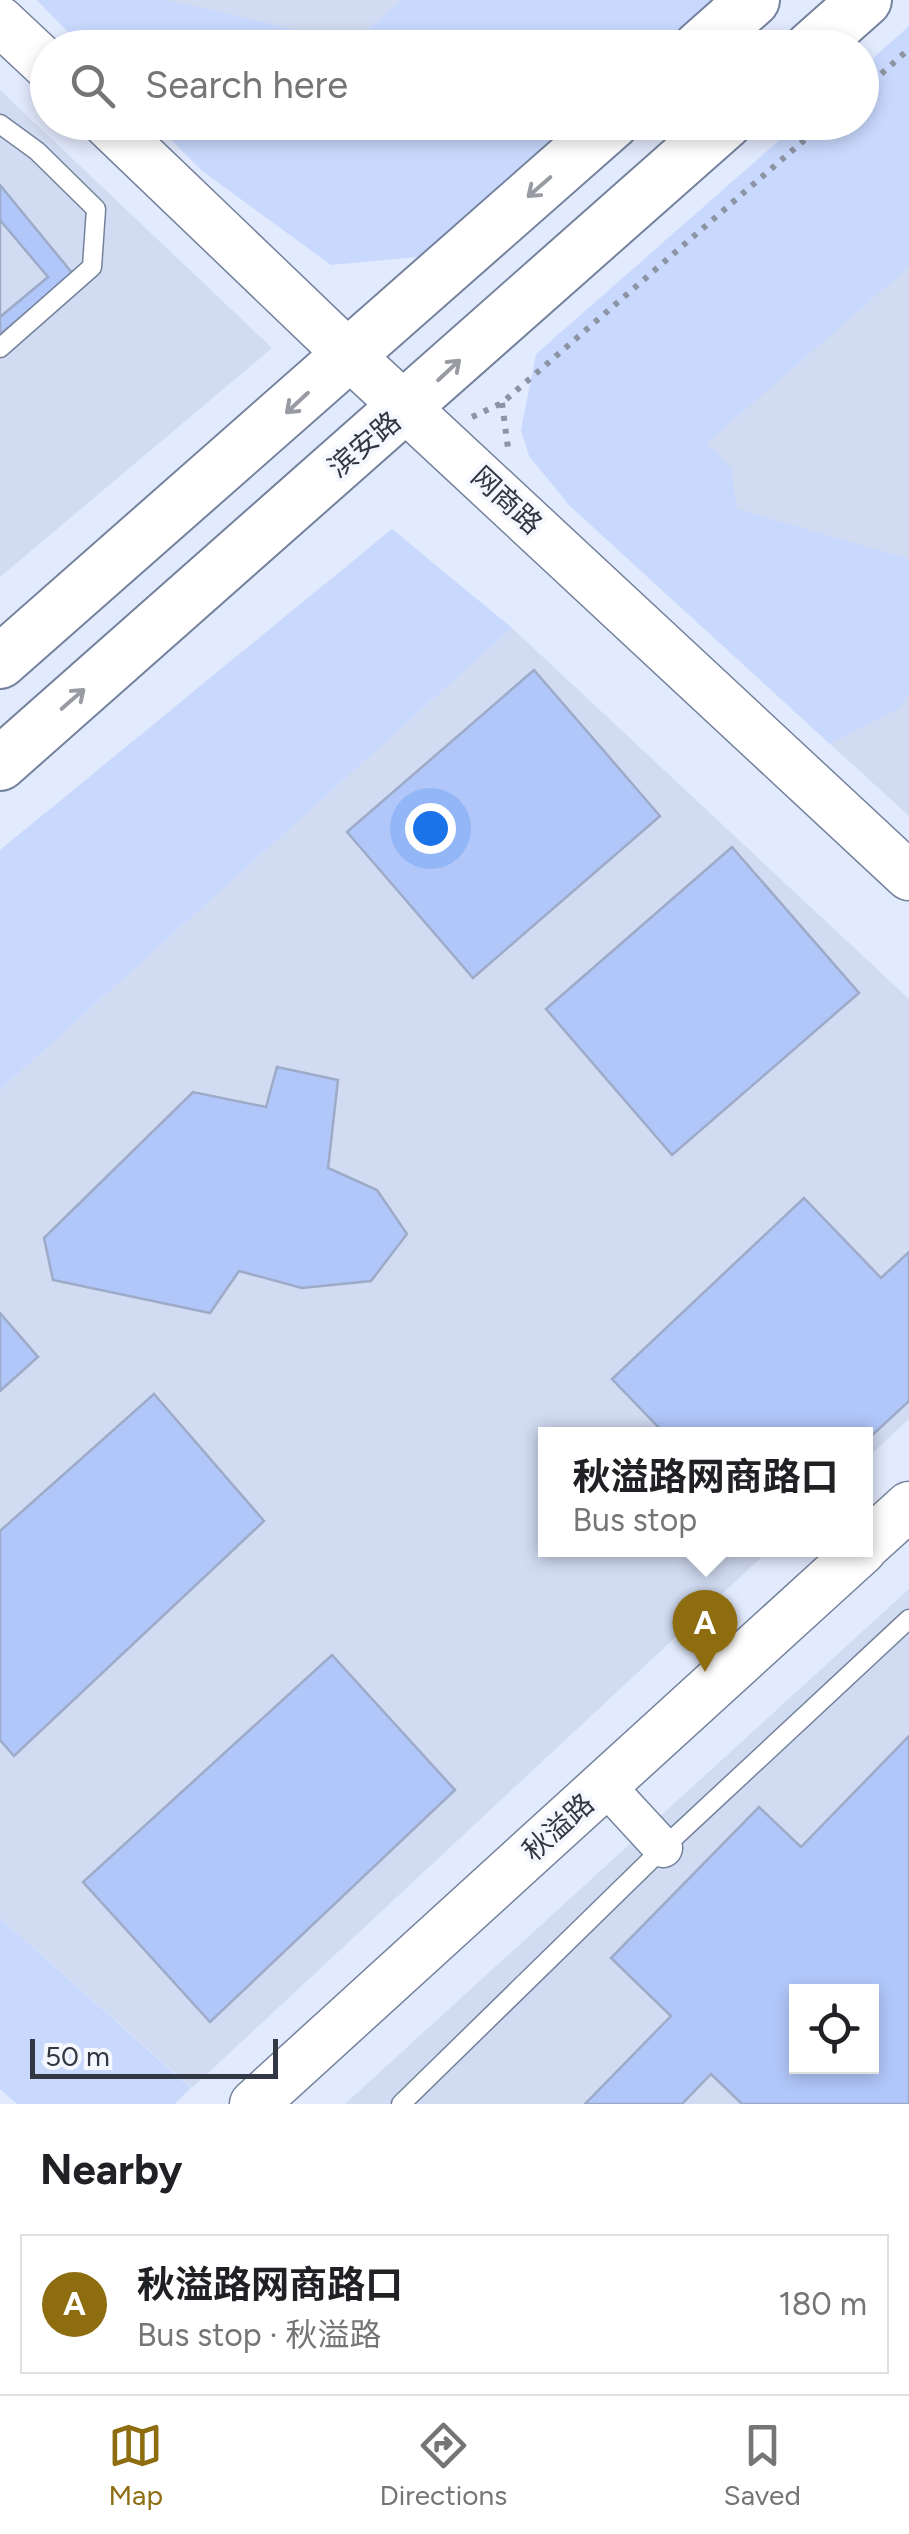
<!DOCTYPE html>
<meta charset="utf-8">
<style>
body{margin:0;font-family:Figtree,"Noto Sans SC",sans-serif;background:#f6f6f6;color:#202124}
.controls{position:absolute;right:30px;bottom:30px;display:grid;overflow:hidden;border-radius:0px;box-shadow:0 5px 15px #0003}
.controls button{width:90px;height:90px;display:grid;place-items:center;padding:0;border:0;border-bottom:2px solid #e0e0e0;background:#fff;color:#202124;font:50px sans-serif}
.scale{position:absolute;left:30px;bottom:25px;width:248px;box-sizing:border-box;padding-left:10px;border:5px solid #323744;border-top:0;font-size:28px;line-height:35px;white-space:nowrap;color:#323744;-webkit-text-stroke:8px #f4f7fe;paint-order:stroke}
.you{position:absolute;left:430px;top:828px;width:35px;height:35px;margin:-25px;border:8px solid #fff;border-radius:50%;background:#1a73e8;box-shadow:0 0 0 15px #1a73e833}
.badge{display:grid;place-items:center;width:65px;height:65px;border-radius:50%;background:#8e6d11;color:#fff;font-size:32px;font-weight:700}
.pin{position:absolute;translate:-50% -82px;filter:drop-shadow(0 2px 5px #0008)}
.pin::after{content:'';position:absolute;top:52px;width:35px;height:30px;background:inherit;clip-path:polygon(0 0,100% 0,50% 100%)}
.popup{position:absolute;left:538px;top:1427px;width:335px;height:130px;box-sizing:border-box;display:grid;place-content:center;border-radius:0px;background:#fff;filter:drop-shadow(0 2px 8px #0005);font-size:32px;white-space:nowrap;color:#757577}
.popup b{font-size:38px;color:#202124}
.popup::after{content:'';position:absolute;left:50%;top:100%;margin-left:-20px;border:20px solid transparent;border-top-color:#fff}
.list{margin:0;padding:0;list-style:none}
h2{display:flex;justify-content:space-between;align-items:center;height:130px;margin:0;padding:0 40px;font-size:42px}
h2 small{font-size:32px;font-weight:400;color:#757577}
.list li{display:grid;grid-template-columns:65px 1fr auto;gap:30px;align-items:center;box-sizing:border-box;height:140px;margin:0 20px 20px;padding:0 20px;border:2px solid #e0e0e0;border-radius:0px}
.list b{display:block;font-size:38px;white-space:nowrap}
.list p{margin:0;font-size:32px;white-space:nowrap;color:#757577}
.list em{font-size:32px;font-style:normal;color:#757577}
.icon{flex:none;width:55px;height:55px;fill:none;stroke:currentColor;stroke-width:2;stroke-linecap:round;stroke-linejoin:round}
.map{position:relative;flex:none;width:909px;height:2104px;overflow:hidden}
.search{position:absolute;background:#fff;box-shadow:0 5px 15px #0003;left:30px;right:30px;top:30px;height:110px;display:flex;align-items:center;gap:25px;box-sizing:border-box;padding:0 35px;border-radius:55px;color:#757577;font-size:38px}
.sheet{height:290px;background:#fff}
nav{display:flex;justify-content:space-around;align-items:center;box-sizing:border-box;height:140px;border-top:2px solid #e0e0e0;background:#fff;font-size:28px;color:#757577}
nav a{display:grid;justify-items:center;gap:5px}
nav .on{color:#8e6d11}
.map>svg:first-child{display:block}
.built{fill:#d1dbf1;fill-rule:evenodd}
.green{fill:#c9d9fe}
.building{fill:#b1c7fa;stroke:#9eabc8;stroke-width:2.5;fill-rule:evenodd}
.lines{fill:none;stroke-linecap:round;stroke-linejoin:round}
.service-casing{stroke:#75829d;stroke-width:21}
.minor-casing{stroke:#75829d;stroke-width:41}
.tertiary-casing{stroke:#75829d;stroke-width:51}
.secondary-casing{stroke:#75829d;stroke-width:56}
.path{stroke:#8c93a3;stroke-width:6;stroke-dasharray:5 8;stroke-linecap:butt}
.service{stroke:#fff;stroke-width:18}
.minor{stroke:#fff;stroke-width:38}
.tertiary{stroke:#fff;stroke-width:48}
.secondary{stroke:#fff;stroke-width:52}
.oneway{stroke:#989ba2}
.labels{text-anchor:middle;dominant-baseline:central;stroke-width:8;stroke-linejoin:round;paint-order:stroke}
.street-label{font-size:28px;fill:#323744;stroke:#f4f7fe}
</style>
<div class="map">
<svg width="909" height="2104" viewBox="0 0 909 2104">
<rect width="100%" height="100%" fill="#e2eafd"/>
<path class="built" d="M37 0H402L346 48 83 47Z
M0 90 272 348 0 577Z
M909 217V816L569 505Z
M512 628 909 999V1419L865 1460V1434H545V1550H769L192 2088 0 1918V1090Z
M909 1589V2104H345ZM796 1992H872V2066H796Z"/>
<path class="green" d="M37 0H167L327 37 335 47H83Z
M402 0H723L668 47 346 48Z
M909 26V267L707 443 731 468 737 509 909 559V693L899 708 830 744 569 505 529 456 521 430 536 354 799 123 862 122V68Z
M155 123H582L428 256 331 265 201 170Z
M392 529 512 628 0 1090V850Z
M0 1918 191 2088 175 2104H17L0 2089Z"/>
<path class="building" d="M0 185 73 274 0 334Z
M0 220 48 277 0 317Z
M534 670 660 816 473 978 347 832Z
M732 847 859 993 672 1155 546 1009Z
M277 1067 338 1080 328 1168 377 1190 407 1234 371 1281 302 1288 239 1271 210 1313 53 1280 44 1238 193 1092 266 1107Z
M804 1198 881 1278 909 1252V1401L865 1442V1434H665L612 1379Z
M0 1313 38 1357 0 1391Z
M154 1394 264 1521 14 1756 0 1740V1531Z
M332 1655 455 1790 210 2022 83 1882Z
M909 1736V2104H742L711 2074 682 2104H585L671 2016 611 1958 759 1807 801 1847ZM796 1992H872V2066H796Z"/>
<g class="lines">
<g class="service-casing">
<path id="service" d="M0 124 37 151 96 209 92 267 0 348
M401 2104 663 1848 909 1619"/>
</g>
<g class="minor-casing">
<path id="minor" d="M604 1784 663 1848"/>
</g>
<g class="tertiary-casing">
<path id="tertiary" d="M0 21 48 66
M106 122 348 354 909 876
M865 1546 909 1506
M254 2104 862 1550"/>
</g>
<g class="secondary-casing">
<path id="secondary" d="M699 48 753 0
M811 48 865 0
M0 662 613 122
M0 764 726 122"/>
</g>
<path class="path" d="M862 91 909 49
M502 403 508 448
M472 417 502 403 825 122"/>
<use href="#service" class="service"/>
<use href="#minor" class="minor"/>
<use href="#tertiary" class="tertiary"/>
<use href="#secondary" class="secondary"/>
</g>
<defs><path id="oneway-shaft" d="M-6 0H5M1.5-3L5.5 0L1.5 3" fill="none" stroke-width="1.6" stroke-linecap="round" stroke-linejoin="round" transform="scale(2.5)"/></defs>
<g class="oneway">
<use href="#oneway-shaft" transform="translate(539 187) rotate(139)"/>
<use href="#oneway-shaft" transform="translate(449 370) rotate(-43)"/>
<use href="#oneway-shaft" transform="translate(297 403) rotate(137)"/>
<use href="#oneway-shaft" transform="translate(73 699) rotate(-41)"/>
</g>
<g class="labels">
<g class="street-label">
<text transform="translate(364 444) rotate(-40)">滨安路</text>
<text transform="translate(507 500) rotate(43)">网商路</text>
<text transform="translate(558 1827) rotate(-42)">秋溢路</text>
</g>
</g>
</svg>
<div class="controls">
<button><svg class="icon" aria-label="locate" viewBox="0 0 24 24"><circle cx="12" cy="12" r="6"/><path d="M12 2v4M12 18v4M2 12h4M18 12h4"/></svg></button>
</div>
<div class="scale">50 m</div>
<div class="you"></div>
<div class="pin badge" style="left:705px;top:1672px">A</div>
<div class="popup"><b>秋溢路网商路口</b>Bus stop</div>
<div class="search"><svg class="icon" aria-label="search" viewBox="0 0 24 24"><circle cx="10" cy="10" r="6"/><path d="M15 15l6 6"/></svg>Search here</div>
</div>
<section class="sheet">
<h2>Nearby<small></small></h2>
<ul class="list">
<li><span class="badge">A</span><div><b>秋溢路网商路口</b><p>Bus stop · 秋溢路</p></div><em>180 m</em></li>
</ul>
</section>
<nav>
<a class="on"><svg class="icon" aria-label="map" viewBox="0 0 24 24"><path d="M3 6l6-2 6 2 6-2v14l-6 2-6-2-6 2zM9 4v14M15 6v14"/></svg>Map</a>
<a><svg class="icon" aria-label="directions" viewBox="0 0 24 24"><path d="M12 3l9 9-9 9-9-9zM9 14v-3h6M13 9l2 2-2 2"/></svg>Directions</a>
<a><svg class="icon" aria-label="saved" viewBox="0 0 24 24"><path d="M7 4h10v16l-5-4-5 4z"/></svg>Saved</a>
</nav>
